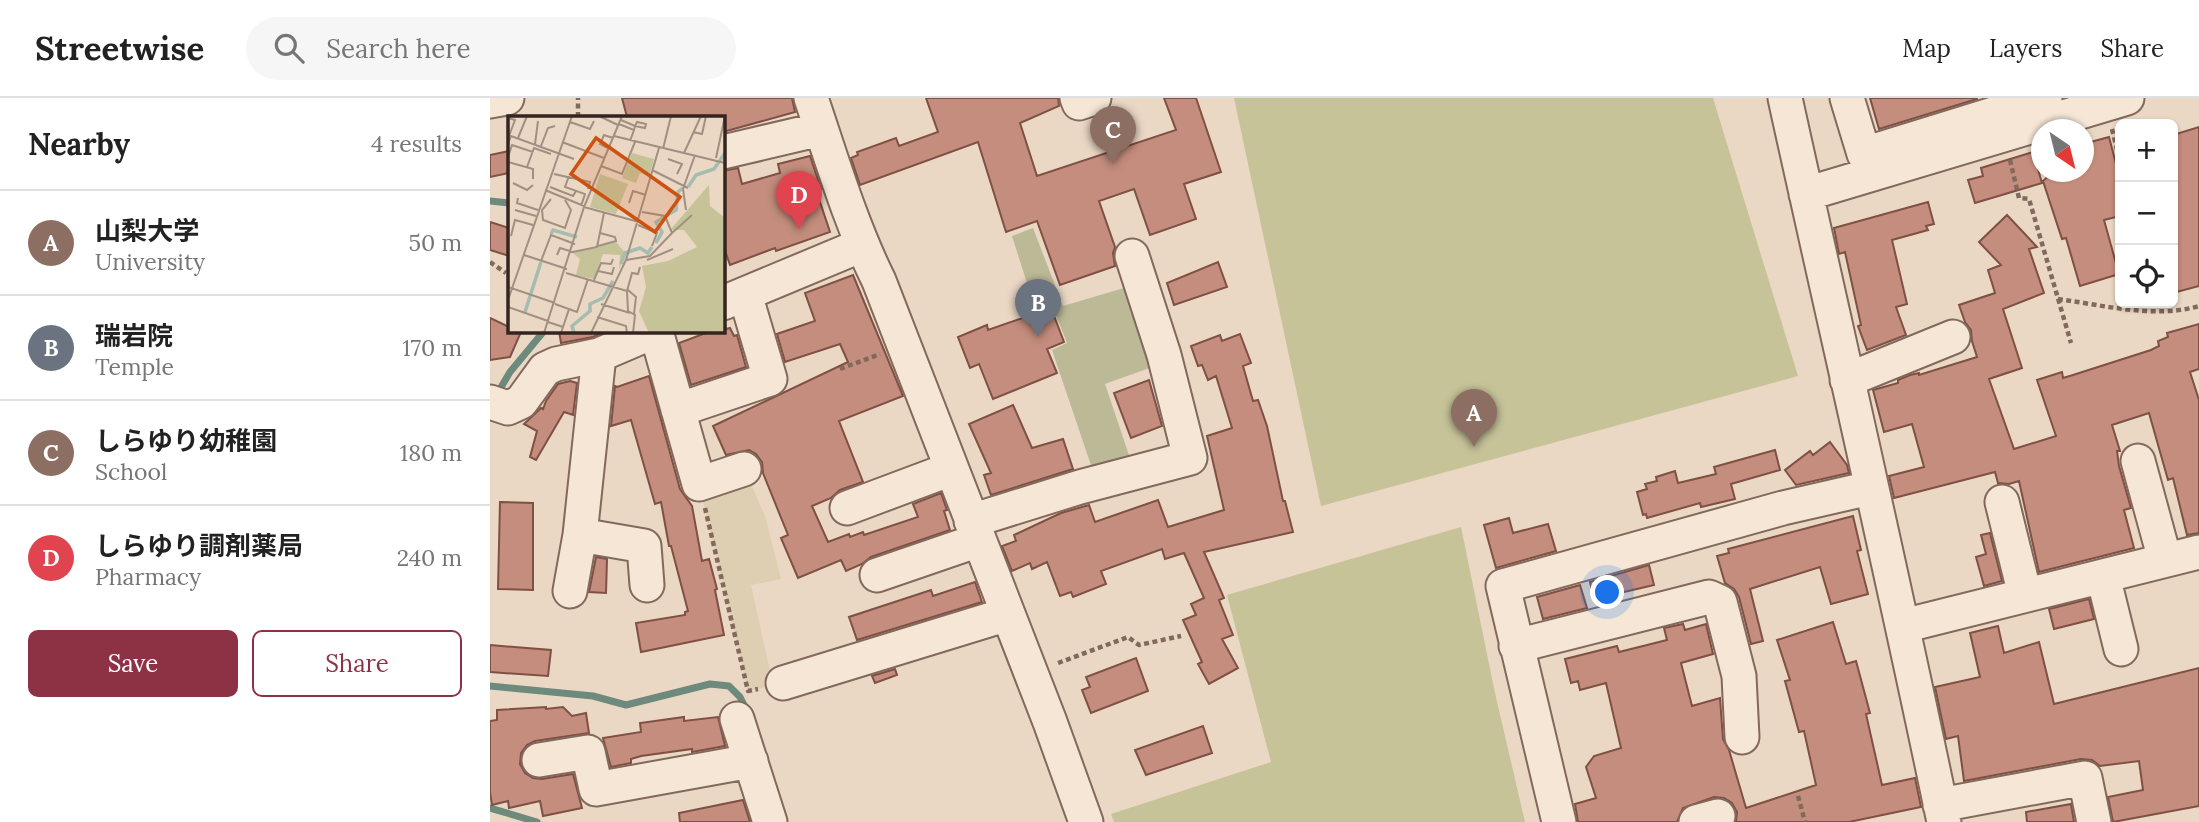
<!DOCTYPE html>
<meta charset="utf-8">
<style>
body{margin:0;font-family:Lora,"Noto Sans JP",serif;background:#f6f6f6;color:#222}
.controls{position:absolute;right:21px;top:21px;display:grid;overflow:hidden;border-radius:10px;box-shadow:0 2px 5px #0004}
.controls button{width:63px;height:63px;display:grid;place-items:center;padding:0;border:0;border-bottom:2px solid #e0e0e0;background:#fff;color:#222;font:35px sans-serif}
.compass{position:absolute;left:1541px;top:21px;width:63px;height:63px;border-radius:50%;background:#fff;box-shadow:0 2px 5px #0004;rotate:145deg}
.you{position:absolute;left:1118px;top:495px;width:24px;height:24px;margin:-18px;border:5px solid #fff;border-radius:50%;background:#1a73e8;box-shadow:0 0 0 10px #1a73e833}
.badge{display:grid;place-items:center;width:46px;height:46px;border-radius:50%;background:#8c3244;color:#fff;font-size:23px;font-weight:700}
.pin{position:absolute;translate:-50% -58px;filter:drop-shadow(0 2px 4px #0008)}
.pin::after{content:'';position:absolute;top:37px;width:24px;height:21px;background:inherit;clip-path:polygon(0 0,100% 0,50% 100%)}
.list{margin:0;padding:0;list-style:none}
h2{display:flex;justify-content:space-between;align-items:center;height:91px;margin:0;padding:0 28px;font-size:30px}
h2 small{font-size:23px;font-weight:400;color:#767676}
.list li{display:grid;grid-template-columns:46px 1fr auto;gap:21px;align-items:center;box-sizing:border-box;height:105px;padding:0 28px;border-top:2px solid #e0e0e0}
.list b{display:block;font-size:26px;white-space:nowrap}
.list p{margin:0;font-size:23px;white-space:nowrap;color:#767676}
.list em{font-size:23px;font-style:normal;color:#767676}
.actions{display:flex;gap:14px;padding:21px 28px}
.actions a{flex:1;padding:16px 0;border:2px solid #8c3244;border-radius:10px;text-align:center;font-size:24px;color:#8c3244}
.actions .main{background:#8c3244;color:#fff}
.icon{flex:none;width:38px;height:38px;fill:none;stroke:currentColor;stroke-width:2;stroke-linecap:round;stroke-linejoin:round}
.map{position:relative;flex:none;width:1709px;height:724px;overflow:hidden}
header{display:flex;align-items:center;gap:42px;box-sizing:border-box;height:98px;padding:0 35px;background:#fff;border-bottom:2px solid #e0e0e0}
header strong{font-size:33px}
nav{display:flex;gap:38px;margin-inline-start:auto;font-size:24px}
.search{width:490px;height:63px;background:#f6f6f6;display:flex;align-items:center;gap:18px;box-sizing:border-box;padding:0 24px;border-radius:38px;color:#767676;font-size:26px}
main{display:flex}
aside{flex:1;background:#fff}
.map>svg:first-child{display:block}
.farmland{fill:#deceb2}
.green{fill:#c6c399}
.cemetery{fill:#bcb997}
.lines{fill:none;stroke-linecap:round;stroke-linejoin:round}
.stream{stroke:#6d8a7d;stroke-width:7}
.building{fill:#c48d7d;stroke:#7f5044;stroke-width:2}
.minor-casing{stroke:#82695c;stroke-width:37}
.path{stroke:#82695c;stroke-width:4.5;stroke-dasharray:5 3.5;stroke-linecap:butt}
.minor{stroke:#f5e6d6;stroke-width:33}
.inset-river{fill:none;stroke:#a5bdb1;stroke-width:3.5}
.inset-road{fill:none;stroke:#a19082;stroke-width:2}
.view{fill:#cd510f;fill-opacity:0.15;stroke:#cd510f;stroke-width:3.5}
.inset-edge{fill:none;stroke:#34251f;stroke-width:3.5}
</style>
<header>
<strong>Streetwise</strong>
<div class="search"><svg class="icon" aria-label="search" viewBox="0 0 24 24"><circle cx="10" cy="10" r="6"/><path d="M15 15l6 6"/></svg>Search here</div>
<nav><a>Map</a><a>Layers</a><a>Share</a></nav>
</header>
<main>
<aside>
<h2>Nearby<small>4 results</small></h2>
<ul class="list">
<li><span class="badge" style="background:#8d6e63">A</span><div><b>山梨大学</b><p>University</p></div><em>50 m</em></li>
<li><span class="badge" style="background:#6b7280">B</span><div><b>瑞岩院</b><p>Temple</p></div><em>170 m</em></li>
<li><span class="badge" style="background:#8d6e63">C</span><div><b>しらゆり幼稚園</b><p>School</p></div><em>180 m</em></li>
<li><span class="badge" style="background:#e0444e">D</span><div><b>しらゆり調剤薬局</b><p>Pharmacy</p></div><em>240 m</em></li>
</ul>
<div class="actions"><a class="main">Save</a><a>Share</a></div>
</aside>
<div class="map">
<svg width="1709" height="724" viewBox="0 0 1709 724">
<rect width="100%" height="100%" fill="#ead7c4"/>
<path class="farmland" d="M254 371 275 418 291 481 261 487 283 587 258 593 209 386Z"/>
<path class="green" d="M744 0H1223L1308 278 831 408Z
M971 429 1005 595 1035 724H624L621 716 781 664 737 497Z"/>
<path class="cemetery" d="M543 130 573 208 651 185 676 264 615 286 645 375 607 385 562 252 577 245 562 207 543 204 522 138Z"/>
<g class="lines">
<path class="stream" d="M0 103 19 105
M7 296 20 274 54 233
M0 588 103 598 136 607 220 586 239 588 250 599 258 615
M0 710 47 724"/>
</g>
<path class="building" d="M132 0H302L305 14 233 34V19H137Z
M436 0H568L569 8 530 25 547 78 686 32 674 0H706L731 74 694 86 706 121 660 137 644 91 609 103 625 149 623 155 625 168 570 187 547 123 516 134 488 44 370 87 361 60 368 57 367 54 406 40 409 48 448 34Z
M1380 0H1487V1L1389 31Z
M1709 29V188L1683 195V37Z
M1619 39 1630 81V118L1614 122 1629 176 1590 188 1576 140 1572 141 1553 83 1563 74H1593V46Z
M19 53V75L0 79V57Z
M1543 54 1552 85 1485 105 1478 82 1493 78 1491 70Z
M320 58 331 91 326 92 340 134 286 153 285 150 240 167 233 147V73L248 70 252 86 290 75 288 66Z
M1438 104 1444 126 1436 128 1438 132 1402 142 1417 206 1406 209 1416 237 1377 252 1368 228 1371 227 1355 154 1349 156 1344 130Z
M1517 117 1547 149 1539 151 1554 195 1513 211 1532 270 1499 281 1524 351 1566 338 1547 282 1572 274 1573 280 1583 277 1661 252 1669 248 1668 243 1678 239 1677 235 1709 226V271L1700 274 1709 302V435L1697 437 1683 380 1678 382 1659 315 1622 327 1630 353H1627L1629 368 1641 410 1634 412 1644 450 1549 474 1529 383 1519 386 1508 385 1505 374 1404 400 1399 378 1434 369 1422 326 1394 334 1383 292 1408 285V282L1420 277 1429 275V277L1487 259 1482 243 1481 232 1475 224 1469 207 1505 195 1498 172 1511 167 1489 144Z
M0 124 19 130V158L0 152Z
M728 164 737 189 684 207 677 185Z
M363 177 413 298 349 323 373 384 350 392 341 400 322 408 338 444 359 436 360 439 373 434 374 437 428 419 423 406 451 395 457 412 454 413 460 432 381 459 372 466 356 473 351 462 308 480 291 440 298 437 273 375 272 364 266 356 259 352 236 357 223 328 358 264 350 246 295 264 287 236 325 223 315 195Z
M561 210 574 244 557 251 567 275 503 301 489 266 480 270 468 239 497 227 498 232Z
M0 220 19 229V233L31 234 20 259 0 262Z
M233 228H235L236 231 240 230 244 238 247 237 256 269 201 287 189 245 221 233H233Z
M69 233H117L103 239 71 245Z
M750 236 761 265 753 268 763 303 768 302 777 328 793 403H795L803 434 714 454 734 500 729 502 743 537 732 541 748 570 719 586 708 566 712 564 693 522 706 517 701 506 714 500 694 455 675 461 672 451 611 473 616 486 583 499 581 494 570 498 557 464 542 471 540 465 522 473 512 448 526 443 524 437 571 415 599 407 605 424 668 402 678 429 734 412 717 338 742 330 726 278 718 282 712 267 708 268 701 248 730 237 732 243Z
M159 278 190 391 202 408 212 463 219 461 227 491 225 492 234 537 151 554 146 525 195 517V514L198 513 181 448H179L171 404 165 406 141 322 121 328 125 288 127 289Z
M659 282 672 328 641 340 624 295Z
M80 283 87 285 83 317 74 314 46 362 40 359 47 333 34 326 51 310 53 311 56 303 68 286Z
M523 307 542 350 573 341 583 371 501 397 494 377 501 375 479 326Z
M1340 344 1357 367 1359 375 1306 387 1295 372 1320 353 1323 357Z
M1285 352 1290 372 1241 386 1245 401 1211 409 1210 405 1157 420 1156 416 1153 417 1147 394 1157 391 1155 386 1167 383 1166 379 1185 373 1188 385 1226 376 1224 369Z
M10 404 43 405V492L8 491Z
M1363 418 1371 452 1367 453 1378 496 1341 506 1330 469 1260 491 1273 543 1261 546 1249 499 1244 491 1235 485 1227 458 1239 455 1238 451Z
M1019 420 1023 435 1058 426 1066 453 1006 470 994 427Z
M1500 435 1512 483 1494 488 1486 459 1496 456 1491 437Z
M106 459 117 461 116 495 99 494Z
M1159 467 1164 487 1104 501 1100 484Z
M485 484 492 504 367 542 359 519 441 492 443 498Z
M1090 487 1097 510 1053 521 1047 499Z
M1599 501 1604 521 1564 531 1559 511Z
M1343 524 1356 566 1366 563 1380 615 1376 616 1392 687 1425 680 1431 709 1359 724H1246L1247 714 1242 705 1234 700 1224 699 1193 710 1187 724H1088L1085 706 1106 700 1096 669 1104 658 1131 650 1116 585 1090 592 1088 583 1081 585 1075 561 1127 548 1129 554 1177 542 1174 530 1193 526 1195 532 1216 526 1223 556 1191 565 1202 608 1230 600 1233 641 1239 652 1256 710 1326 687 1314 633 1309 634 1295 583 1300 582 1287 542Z
M1508 528 1514 555 1549 544 1564 606 1709 570V708L1623 724 1618 699 1653 692 1649 663 1610 668 1602 662 1591 661 1474 683 1468 638 1456 641 1445 589 1490 579 1480 535Z
M0 547 61 552 58 578 0 574Z
M646 560 658 593 601 615 592 592 600 589 596 579Z
M405 571 407 577 385 585 382 578Z
M56 609V611L73 609 82 618 96 615 99 635 45 643 37 647 31 655 30 666 35 675 43 680 52 681 83 676 92 710 53 718 50 703 19 710 18 703 2 707 0 695V623L7 622V612Z
M194 619V623L228 619 235 648 202 654V651L151 658 141 661V665L121 669 113 640 151 634 150 625Z
M713 628 722 655 656 677 645 652Z
M253 702 260 724H190L189 715Z
M1581 706 1584 724H1537L1536 714Z"/>
<g class="lines">
<g class="minor-casing">
<path id="minor" d="M321 0C342 62 360 124 389 183L560 624 596 724
M587 0 589 5 604 0
M1295 0C1348 241 1404 482 1454 724
M1357 0 1374 56 1555 0
M0 3 17 0
M233 54 331 31
M1316 96 1637 0
M233 205 372 147
M166 233 209 386 254 371
M109 257 90 437 154 448 157 487
M1357 282 1463 239
M0 304 18 310 31 304 55 271 66 266 109 257 165 233
M188 312 280 281 255 196
M1648 363 1675 462
M1512 404 1535 497
M357 410 461 371
M481 423 590 389 700 360 674 257 642 158
M387 477 489 442
M1613 478 1631 551
M80 493 90 437
M1413 528 1709 454
M1026 548 1219 499 1230 504 1249 578 1252 639
M293 585 518 516
M247 621 280 724
M49 662 98 654 106 691 261 663
M1450 707 1595 680 1604 724
M1069 724 1013 488 1293 410 1380 390
M1206 724 1228 718"/>
</g>
<path class="path" d="M88 19V0
M1622 31 1630 64
M1520 62 1529 100 1539 101 1581 245
M1683 152 1686 162
M0 164 16 175
M1568 201C1613 207 1665 221 1709 208
M350 271 390 256
M215 410 258 593 268 591
M568 565 638 539 649 547 691 538
M1308 698 1315 724"/>
<use href="#minor" class="minor"/>
</g>
<g transform="translate(18 18)">
<rect width="217" height="217" fill="#ead7c4"/>
<path d="M124 37 146 43 141 60 132 57 128 67 114 62ZM92 58 120 68 108 98 82 91ZM201 69 202 90 217 102V217H141L131 195 138 171 134 150 160 145 189 131 176 114H162ZM108 126 117 137 111 154 112 139 95 138 86 163 68 159 72 143 65 137Z" fill="#c6c399"/>
<path class="inset-river" d="M180 71 188 59 206 53 217 37M43 118 45 114 69 121M148 127 154 116 148 106 168 94 170 76 175 72M113 148 117 137 132 132 140 137 144 131M17 196 33 146M66 217 64 210 82 195V188L95 182 105 165"/>
<path class="inset-road" d="M91 0 110 9M0 2 7 4 1 20M113 4 127 10 137 12 138 8 129 6 127 10 126 14M62 6 82 13 86 5M111 8 126 14 122 25M185 16 194 18 198 0M106 20 217 47M10 22 19 0M54 26 96 42M0 28 3 20 66 43M27 28 30 5M33 30 40 12 47 10M100 32 92 28 96 19 105 22M155 33 163 0M176 37 193 0M0 41 4 29 25 36M208 42 217 0M160 43 174 48 169 58M0 46 25 53V63M93 50 114 58 127 26M19 51 26 32 43 38M144 54 180 72M46 58 82 66 80 73M61 60 57 71 77 78 73 90M5 67 19 74 25 69M42 71 65 80 68 75M37 74 76 90M10 82 9 87 30 94M43 83 34 94 35 104 57 112 63 94 57 84M121 87 125 75 138 79M76 91 131 106M7 94 28 100M178 94 175 73 187 39M130 109 149 117 144 130M164 117 184 99M3 120 7 104 25 109M90 130 108 125 107 121 92 117M16 139 59 153M49 139 52 132 65 136 89 131 96 97M118 144 142 140 164 117 157 100 134 96M139 144 165 133M33 145 43 119 67 128M90 155 104 158 106 151M58 157 119 175 120 195 127 199 125 217M86 164 93 147 103 148 105 143M0 171 47 187M120 174 128 181 126 198M119 175 124 157 130 158 132 151M0 184 64 0M47 188 61 193 55 211M93 188 122 197M0 191 40 205M61 193 69 196 80 163M89 201 118 210 119 217M40 206 55 211 53 217M36 217 76 91 114 0M83 217 118 144 151 32"/>
<path class="view" d="M88 22 172 81 147 116 63 58Z"/>
<rect width="217" height="217" class="inset-edge"/>
</g>
</svg>
<div class="controls">
<button>+</button>
<button>−</button>
<button><svg class="icon" aria-label="locate" viewBox="0 0 24 24"><circle cx="12" cy="12" r="6"/><path d="M12 2v4M12 18v4M2 12h4M18 12h4"/></svg></button>
</div>
<svg class="compass" viewBox="-18 -18 36 36"><path d="M0-13l5 13h-10z" fill="#e53935"/><path d="M0 13l5-13h-10z" fill="#767676"/></svg>
<div class="you"></div>
<div class="pin badge" style="left:984px;top:349px;background:#8d6e63">A</div>
<div class="pin badge" style="left:548px;top:239px;background:#6b7280">B</div>
<div class="pin badge" style="left:623px;top:66px;background:#8d6e63">C</div>
<div class="pin badge" style="left:309px;top:131px;background:#e0444e">D</div>
</div>
</main>
